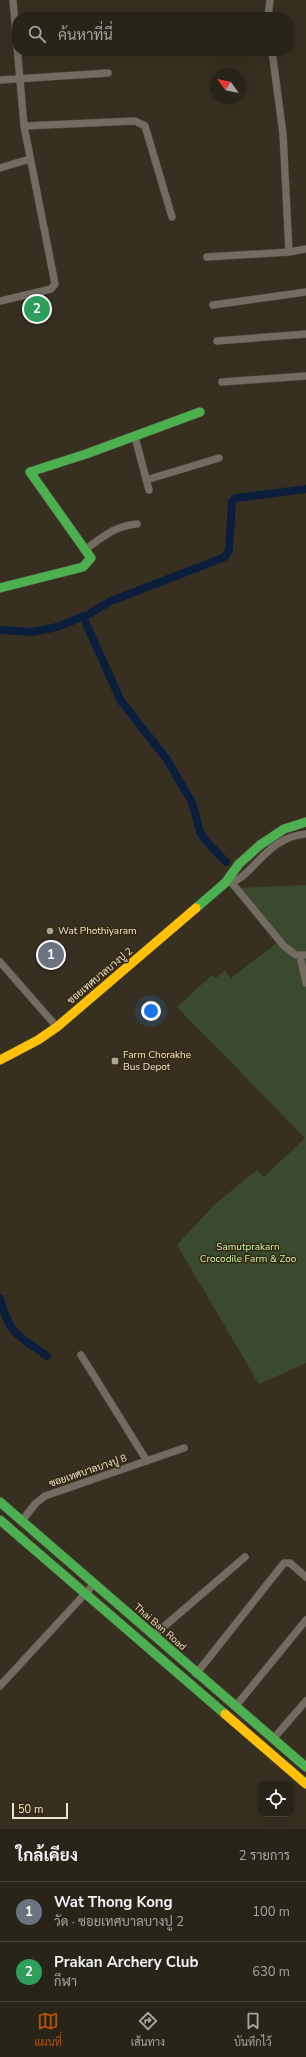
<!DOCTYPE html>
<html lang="th">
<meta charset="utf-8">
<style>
body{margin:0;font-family:"Nunito Sans",Sarabun,sans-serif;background:#312c21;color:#f1f3f6}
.controls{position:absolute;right:12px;bottom:12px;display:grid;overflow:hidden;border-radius:8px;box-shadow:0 4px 16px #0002}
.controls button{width:36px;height:36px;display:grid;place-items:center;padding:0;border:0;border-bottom:1px solid #454137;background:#292418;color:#f1f3f6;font:20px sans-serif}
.compass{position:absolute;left:210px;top:68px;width:36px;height:36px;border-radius:50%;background:#292418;box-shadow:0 4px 16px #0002;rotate:303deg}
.scale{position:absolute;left:12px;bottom:10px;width:56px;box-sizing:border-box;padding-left:4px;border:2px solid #ece4d4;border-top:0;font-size:11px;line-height:14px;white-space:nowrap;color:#ece4d4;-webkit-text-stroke:3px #36290d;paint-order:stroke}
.you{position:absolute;left:151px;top:1011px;width:14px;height:14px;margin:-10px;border:3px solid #fff;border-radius:50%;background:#1a73e8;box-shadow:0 0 0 6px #1a73e833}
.badge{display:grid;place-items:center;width:26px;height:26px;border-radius:50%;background:#b45309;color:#fff;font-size:13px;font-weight:700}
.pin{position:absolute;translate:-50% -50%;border:2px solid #fff;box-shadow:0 1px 4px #0006}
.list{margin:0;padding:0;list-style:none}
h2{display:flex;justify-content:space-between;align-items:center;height:52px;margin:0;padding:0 16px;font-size:17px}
h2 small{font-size:13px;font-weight:400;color:#a5a4a2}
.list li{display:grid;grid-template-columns:26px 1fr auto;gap:12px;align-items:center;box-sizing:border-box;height:60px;padding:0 16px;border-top:1px solid #454137}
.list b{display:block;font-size:15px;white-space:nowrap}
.list p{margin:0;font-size:13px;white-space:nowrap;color:#a5a4a2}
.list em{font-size:13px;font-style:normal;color:#a5a4a2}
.icon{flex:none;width:22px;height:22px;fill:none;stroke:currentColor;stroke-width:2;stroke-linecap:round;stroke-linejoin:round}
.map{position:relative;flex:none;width:306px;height:1829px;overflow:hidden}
.search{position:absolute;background:#292418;box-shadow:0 4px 16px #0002;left:12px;right:12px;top:12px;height:44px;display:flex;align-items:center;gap:10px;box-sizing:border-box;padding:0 14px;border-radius:16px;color:#a5a4a2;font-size:15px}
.sheet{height:172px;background:#292418}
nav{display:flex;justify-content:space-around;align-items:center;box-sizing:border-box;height:56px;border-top:1px solid #454137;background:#292418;font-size:11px;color:#a5a4a2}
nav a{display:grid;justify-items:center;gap:2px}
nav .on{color:#b45309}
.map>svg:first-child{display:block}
.green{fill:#3a4a2f}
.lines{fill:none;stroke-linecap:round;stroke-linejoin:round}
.canal{stroke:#0b1f3d;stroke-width:8}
.street-casing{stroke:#524d40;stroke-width:8}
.fast-casing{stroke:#524d40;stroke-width:10}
.slow-casing{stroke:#524d40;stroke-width:10}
.street{stroke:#726c61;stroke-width:7}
.fast{stroke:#4caf50;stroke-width:9}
.slow{stroke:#ffc107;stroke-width:9}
.poi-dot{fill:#ada595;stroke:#36290d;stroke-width:1.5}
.labels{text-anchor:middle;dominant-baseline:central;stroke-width:3;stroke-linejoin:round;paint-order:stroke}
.poi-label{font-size:10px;fill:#ece4d4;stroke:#36290d;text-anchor:start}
.street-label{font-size:10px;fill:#ece4d4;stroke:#36290d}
.park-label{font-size:10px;fill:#c6f4b0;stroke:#36290d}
</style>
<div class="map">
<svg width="306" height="1829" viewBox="0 0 306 1829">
<rect width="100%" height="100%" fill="#373020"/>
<path class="green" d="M306 885V1363L259 1384 177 1245 215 1204 257 1170 264 1177 305 1138 177 1007 212 975 216 978 225 970 231 978 282 939 240 888Z"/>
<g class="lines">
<path class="canal" d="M83 617 121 701 166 758 192 802 200 832 206 841 226 862
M0 630 32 632 57 627 89 614 111 601 225 557 229 550 232 502 236 498 306 489
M0 1298C9 1335 18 1335 47 1356"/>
<g class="street-casing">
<path id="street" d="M268 17 270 0
M0 80 108 73
M24 126 135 121 145 126 172 217
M0 168 30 159
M289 252 306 249
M207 257 289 252 283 134 272 51
M0 301 51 289 55 284 24 126 13 0
M213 305 306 292
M217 341 306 334
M222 382 306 376
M135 437 149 490
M146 480 219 458
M86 549C104 536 115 526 137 524
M227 883C252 881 264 837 306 834
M232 883 284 946 296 955H306
M300 956 306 983
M0 962 57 1027
M81 1355 147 1461
M22 1521 35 1504 45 1496 184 1448
M153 1636 245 1557
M196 1674 284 1563H290L306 1577
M0 1686 94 1584
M235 1707 306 1620
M273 1739 306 1701"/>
</g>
<g class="fast-casing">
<path id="fast" d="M0 588 83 567 91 558 30 472 86 454 200 412
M196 908 225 883 239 864 260 845 284 829 306 822
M0 1502 306 1767
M0 1520 225 1714"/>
</g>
<g class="slow-casing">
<path id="slow" d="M0 1060 38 1040 57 1027 196 908
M225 1714 306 1784"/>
</g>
<use href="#street" class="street"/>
<use href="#fast" class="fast"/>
<use href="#slow" class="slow"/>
</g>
<g class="poi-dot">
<circle cx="50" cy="931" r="4"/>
<rect x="111" y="1057" width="8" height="8" rx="2"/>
</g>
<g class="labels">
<g class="poi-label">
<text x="58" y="931">Wat Phothiyaram</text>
<text x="123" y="1055">Farm Chorakhe<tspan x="123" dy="12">Bus Depot</tspan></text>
</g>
<g class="street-label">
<text transform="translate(100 976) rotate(-40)">ซอยเทศบาลบางปู 2</text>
<text transform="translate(88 1471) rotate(-19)">ซอยเทศบาลบางปู 8</text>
<text transform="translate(160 1627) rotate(41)">Thai Ban Road</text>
</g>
<g class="park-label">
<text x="248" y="1247">Samutprakarn<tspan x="248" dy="12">Crocodile Farm &amp; Zoo</tspan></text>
</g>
</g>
</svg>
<div class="controls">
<button><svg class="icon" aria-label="locate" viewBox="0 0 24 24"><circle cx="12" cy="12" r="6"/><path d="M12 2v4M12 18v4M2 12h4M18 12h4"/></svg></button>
</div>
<svg class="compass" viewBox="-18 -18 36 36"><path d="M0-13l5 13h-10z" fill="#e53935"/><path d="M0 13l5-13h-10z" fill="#a5a4a2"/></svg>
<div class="scale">50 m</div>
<div class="you"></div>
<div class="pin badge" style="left:51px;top:955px;background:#6b7280">1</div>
<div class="pin badge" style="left:37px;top:309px;background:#2e9e5b">2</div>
<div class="search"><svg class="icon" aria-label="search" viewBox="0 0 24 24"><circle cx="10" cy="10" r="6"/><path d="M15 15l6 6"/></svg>ค้นหาที่นี่</div>
</div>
<section class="sheet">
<h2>ใกล้เคียง<small>2 รายการ</small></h2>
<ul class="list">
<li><span class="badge" style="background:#6b7280">1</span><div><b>Wat Thong Kong</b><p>วัด · ซอยเทศบาลบางปู 2</p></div><em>100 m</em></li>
<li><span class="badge" style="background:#2e9e5b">2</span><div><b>Prakan Archery Club</b><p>กีฬา</p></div><em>630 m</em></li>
</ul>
</section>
<nav>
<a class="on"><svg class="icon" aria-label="map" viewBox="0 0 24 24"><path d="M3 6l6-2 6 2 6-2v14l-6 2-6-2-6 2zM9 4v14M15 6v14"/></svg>แผนที่</a>
<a><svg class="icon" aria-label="directions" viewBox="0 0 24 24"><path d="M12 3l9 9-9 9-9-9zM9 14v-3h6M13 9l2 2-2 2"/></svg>เส้นทาง</a>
<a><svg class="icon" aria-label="saved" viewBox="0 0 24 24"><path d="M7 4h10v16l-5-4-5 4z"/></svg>บันทึกไว้</a>
</nav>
